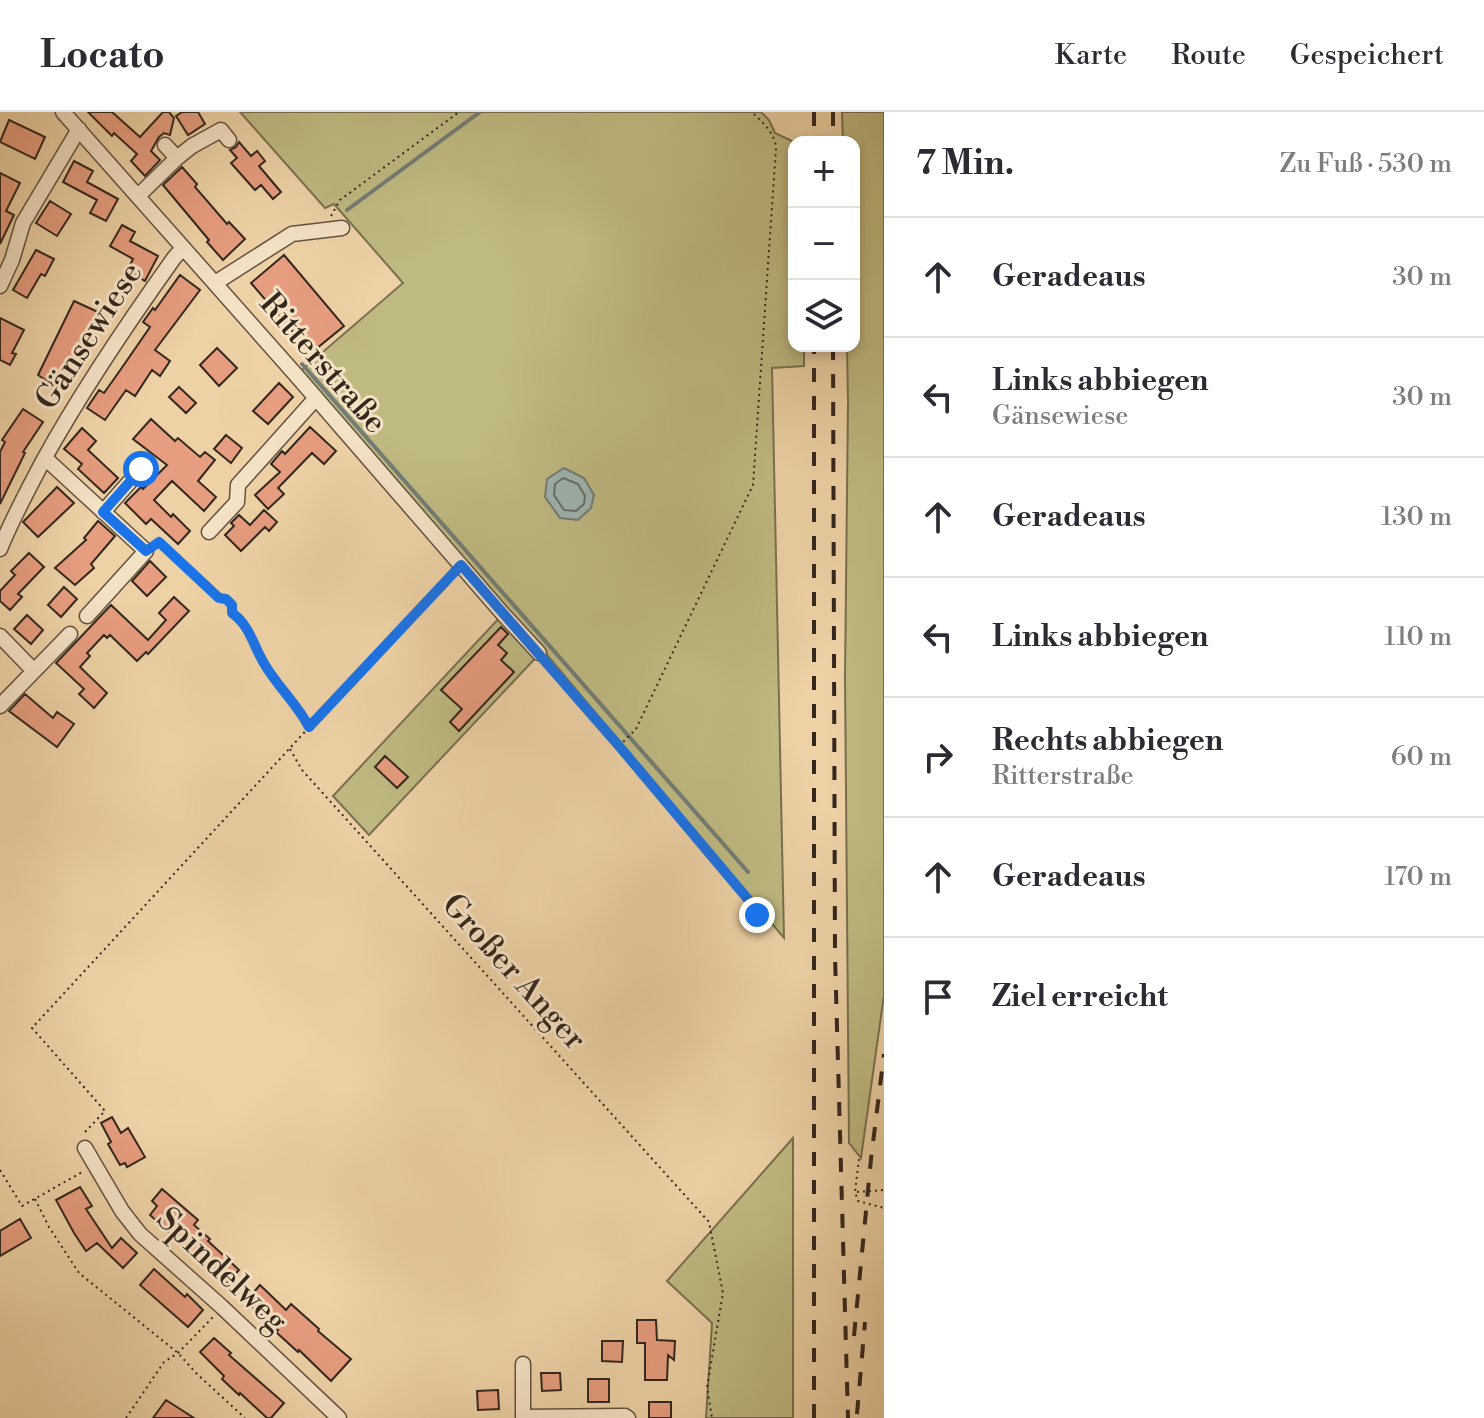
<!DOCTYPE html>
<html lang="de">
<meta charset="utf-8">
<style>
body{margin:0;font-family:"Libre Bodoni",serif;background:#f7f7f7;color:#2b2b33}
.controls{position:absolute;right:24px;top:24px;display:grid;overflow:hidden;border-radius:16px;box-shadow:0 4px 12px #0003}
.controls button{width:72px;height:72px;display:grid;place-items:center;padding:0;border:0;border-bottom:2px solid #e1e1e2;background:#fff;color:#2b2b33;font:40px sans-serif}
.stop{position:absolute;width:24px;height:24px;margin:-18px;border:6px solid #1a73e8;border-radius:50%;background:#fff}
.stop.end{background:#1a73e8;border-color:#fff;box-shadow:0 2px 8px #0008}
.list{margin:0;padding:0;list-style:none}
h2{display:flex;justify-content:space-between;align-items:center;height:104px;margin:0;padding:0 32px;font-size:34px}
h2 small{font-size:26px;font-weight:400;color:#7c7c81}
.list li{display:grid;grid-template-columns:52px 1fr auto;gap:24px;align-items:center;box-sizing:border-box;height:120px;padding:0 32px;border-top:2px solid #e1e1e2}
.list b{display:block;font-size:30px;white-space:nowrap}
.list p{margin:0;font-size:26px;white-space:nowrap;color:#7c7c81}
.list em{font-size:26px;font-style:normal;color:#7c7c81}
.icon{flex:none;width:44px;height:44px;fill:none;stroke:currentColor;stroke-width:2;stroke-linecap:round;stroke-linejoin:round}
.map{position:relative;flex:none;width:884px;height:1306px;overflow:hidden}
header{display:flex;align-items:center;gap:48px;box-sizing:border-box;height:112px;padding:0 40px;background:#fff;border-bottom:2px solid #e1e1e2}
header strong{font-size:38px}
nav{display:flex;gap:44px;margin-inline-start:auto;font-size:28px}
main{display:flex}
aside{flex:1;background:#fff}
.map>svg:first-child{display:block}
.green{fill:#bfba82;stroke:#797050;stroke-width:2}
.water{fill:#9db5b1;stroke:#737c76;stroke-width:2}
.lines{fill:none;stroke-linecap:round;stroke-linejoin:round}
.shore{stroke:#686e68;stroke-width:2}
.stream{stroke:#737c76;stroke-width:4}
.building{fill:#e79d7f;stroke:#33271e;stroke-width:2}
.minor-casing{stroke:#625240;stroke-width:17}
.path{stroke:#33271e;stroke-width:2;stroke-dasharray:2 4;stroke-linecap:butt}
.minor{stroke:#f4e2c5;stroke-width:14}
.rail{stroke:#33271e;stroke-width:4;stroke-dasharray:14 14;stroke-linecap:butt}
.route{stroke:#1a73e8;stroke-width:10}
.labels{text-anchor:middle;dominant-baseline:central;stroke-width:6;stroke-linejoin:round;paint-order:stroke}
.street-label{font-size:32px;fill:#33271e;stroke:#f4e2c5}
</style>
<header>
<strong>Locato</strong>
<nav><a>Karte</a><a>Route</a><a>Gespeichert</a></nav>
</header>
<main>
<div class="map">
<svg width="884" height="1306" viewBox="0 0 884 1306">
<rect width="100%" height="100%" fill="#eed2a6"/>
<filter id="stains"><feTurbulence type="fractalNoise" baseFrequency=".0025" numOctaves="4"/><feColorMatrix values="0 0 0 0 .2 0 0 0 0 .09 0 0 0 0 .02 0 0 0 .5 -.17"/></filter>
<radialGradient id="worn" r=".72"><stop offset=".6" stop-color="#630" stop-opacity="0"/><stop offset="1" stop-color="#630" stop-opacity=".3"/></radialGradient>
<path class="green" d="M240 0H761L769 8 775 21 794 30V234H804V254L772 256 784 826 543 538 369 723 333 684 503 502 296 263 403 171 334 92 325 96Z
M842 0H884V883L861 1046 849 1031 845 565 848 290 847 234H854V30H843Z
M793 1026V1306H706L712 1211 667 1169Z"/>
<path class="water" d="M564 356 584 366 594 383 591 396 578 408 560 406 545 385 547 367Z"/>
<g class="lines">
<path class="shore" d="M563 366 578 372 585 384 584 392 576 399 564 398 554 383 555 372Z"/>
<path class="stream" d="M347 98 480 0
M302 252 748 760"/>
</g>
<path class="building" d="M88 0H112L140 25 163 0H169L174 6 170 23 164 21 159 25 151 39 160 48 145 64 131 49 137 42 114 21 112 24Z
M182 0H198L205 12 188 23 176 4Z
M9 8 45 25 35 47 0 30Z
M239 30 251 44 257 39 265 49 259 54 281 80 273 87 261 73 255 78 231 51 237 46 230 38 236 35Z
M74 49 93 59 87 70 118 87 106 109 90 101 97 88 63 70Z
M182 55 197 72 195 75 227 112 229 110 245 127 223 148 207 130 209 128 163 73Z
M0 61 20 71 6 99 14 103 0 132Z
M50 89 71 102 57 124 36 111Z
M122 113 135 120 130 129 158 144 145 169 127 159 133 147 110 134Z
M36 138 54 147 45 164 41 162 27 186 13 178Z
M284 143 344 214 311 241 251 171Z
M180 163 200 178 155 238 170 249 160 264 152 258 135 284 126 278 105 308 87 296 99 278 104 281 121 257 150 215 143 210 153 196 155 198Z
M74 189 98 200 74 252 59 277 38 263Z
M0 206 24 218 12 241 16 242 10 253 0 248Z
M217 236 237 256 219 274 200 253Z
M279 271 293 285 268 312 253 299Z
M179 275 196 291 186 301 169 285Z
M23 297 43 310 23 340 25 341 0 392V340L5 330 2 328Z
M151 307 175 329 178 326 200 345 205 340 215 348 198 369 216 385 204 399 172 369 154 388 171 405 173 402 190 419 178 432 151 407 146 412 125 391 141 375 143 377 167 353 133 327Z
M310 315 336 339 324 352 312 341 278 376 284 382 268 397 255 383 280 360 271 352 282 339 285 342Z
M82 316 96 329 88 338 118 366 104 381 78 357 82 352 64 337Z
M226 323 242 336 231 351 214 337Z
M57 375 74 391 38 425 23 410Z
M264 398 277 410 269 419 265 415 241 439 225 423 234 414 231 411 239 403 250 413Z
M98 409 115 424 91 452 94 456 75 473 55 456 86 428 84 426Z
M29 441 44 455 18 482 22 485 10 498 0 489V479L15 463 11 459Z
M150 449 166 465 147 484 132 469Z
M64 475 77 487 61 505 48 493Z
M174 485 189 499 148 542 146 540 137 549 110 523 107 526 104 523 87 541 90 544 80 555 107 581 94 596 79 582 84 577 56 551 111 493 148 528 166 508 159 501Z
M27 503 43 518 31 532 14 517Z
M501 515 508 522 498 533 507 541 501 548 514 560 459 619 450 610 462 597 441 578Z
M25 582 53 606 57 600 74 612 57 635 9 599Z
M385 644 408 665 397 676 375 655Z
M112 1005 121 1021 128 1016 145 1045 127 1055 125 1051 120 1053 108 1032 111 1030 101 1011Z
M80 1075 92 1094 86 1097 112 1136 121 1126 137 1141 123 1156 97 1131 86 1139 74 1121 56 1088Z
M162 1077 198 1108 194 1113 210 1127 208 1129 239 1158 225 1173 210 1159 212 1157 197 1142 195 1144 150 1103 157 1094 152 1089Z
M20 1107 31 1126 0 1144V1119Z
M154 1157 185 1185 187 1182 203 1198 188 1215 140 1173Z
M260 1173 286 1198 291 1192 319 1217 318 1219 351 1247 331 1269 299 1238 298 1240 276 1220 278 1218 246 1189Z
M637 1208H656L657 1228 675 1229 674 1248 668 1243 667 1268H645V1231H637Z
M214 1226 231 1241 229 1243 284 1291 271 1306H267L240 1281 239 1283 222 1267 224 1264 200 1240Z
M602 1229H623L622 1250 602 1249Z
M541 1261H560L561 1278 542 1279Z
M588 1267H609V1290H588Z
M498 1278 499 1297 478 1298 477 1279Z
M166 1288 194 1306H153Z
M649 1290H671V1306H649Z"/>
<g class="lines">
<g class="minor-casing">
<path id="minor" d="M63 0 296 263 503 502 539 541
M165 33 177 46
M138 84 177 46 192 34 221 18 229 28
M215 171 292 122 342 116
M0 174 12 148 23 111 79 17
M45 346 146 439 87 504
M103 400 141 357
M209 420 237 390 238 373 316 286
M0 437C12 407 28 378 43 349 82 278 127 212 174 146L183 136
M0 524 34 559
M0 594 70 522
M85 1036 122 1099 140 1122 222 1195 339 1306
M523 1305 625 1304 628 1306
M523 1306V1252"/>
</g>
<path class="path" d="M331 104 340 88 459 0
M157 431 159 430 219 486 226 487 232 493V501C250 513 254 538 266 555 280 576 297 592 308 614
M549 553 757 798 756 801 757 803H760V798H757
M619 634 636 617 753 373 776 36C775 21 763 11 752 0
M290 637 302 658 709 1110 723 1181 707 1275 712 1306
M85 1020 105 999 32 916 407 509 451 463
M859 1047 855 1080 858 1089 884 1096
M0 1058 22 1094 84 1059
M857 1080 884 1078
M35 1087 49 1115 79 1161 178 1241 197 1262 245 1306
M126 1306 164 1250 178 1241 213 1205"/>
<use href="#minor" class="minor"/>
<path class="rail" d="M814 0V30
M833 0V30
M833 234 835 844 848 1306
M854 1224 871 1047 884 942
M857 1302 865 1210
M814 1306V234"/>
</g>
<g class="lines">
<path class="route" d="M141 357 103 400 146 439 159 430 219 486 226 487 232 493V501C250 513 254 536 265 553 278 575 297 592 309 615L461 453 619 634 757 798 756 801 757 803"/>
</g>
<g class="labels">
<g class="street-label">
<text transform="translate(89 224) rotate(-57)">Gänsewiese</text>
<text transform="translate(323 251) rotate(49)">Ritterstraße</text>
<text transform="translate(514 860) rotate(48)">Großer Anger</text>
<text transform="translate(222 1158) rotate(43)">Spindelweg</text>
</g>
</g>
<rect width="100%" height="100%" filter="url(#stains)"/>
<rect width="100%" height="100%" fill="url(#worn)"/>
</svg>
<div class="controls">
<button>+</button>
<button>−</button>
<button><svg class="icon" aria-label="layers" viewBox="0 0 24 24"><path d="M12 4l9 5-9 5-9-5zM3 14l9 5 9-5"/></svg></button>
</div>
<div class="stop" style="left:141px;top:357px"></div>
<div class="stop end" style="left:757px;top:803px"></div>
</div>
<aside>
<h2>7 Min.<small>Zu Fuß · 530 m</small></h2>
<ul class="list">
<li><svg class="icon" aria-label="ahead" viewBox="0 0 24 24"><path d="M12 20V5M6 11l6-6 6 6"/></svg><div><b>Geradeaus</b></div><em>30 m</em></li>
<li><svg class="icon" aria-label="left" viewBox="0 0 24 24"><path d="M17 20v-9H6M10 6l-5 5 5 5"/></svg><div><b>Links abbiegen</b><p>Gänsewiese</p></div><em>30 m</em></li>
<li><svg class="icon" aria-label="ahead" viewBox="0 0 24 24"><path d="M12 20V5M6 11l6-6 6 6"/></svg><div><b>Geradeaus</b></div><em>130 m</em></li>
<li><svg class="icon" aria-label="left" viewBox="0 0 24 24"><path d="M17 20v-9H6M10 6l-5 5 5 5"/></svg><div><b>Links abbiegen</b></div><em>110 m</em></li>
<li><svg class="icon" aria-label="right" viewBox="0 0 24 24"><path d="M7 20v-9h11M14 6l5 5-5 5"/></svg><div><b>Rechts abbiegen</b><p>Ritterstraße</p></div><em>60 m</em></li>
<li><svg class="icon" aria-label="ahead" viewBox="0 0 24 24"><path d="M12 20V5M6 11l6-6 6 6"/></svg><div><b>Geradeaus</b></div><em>170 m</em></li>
<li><svg class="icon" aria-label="arrive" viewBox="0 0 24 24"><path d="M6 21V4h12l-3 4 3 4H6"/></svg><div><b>Ziel erreicht</b></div></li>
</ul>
</aside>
</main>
